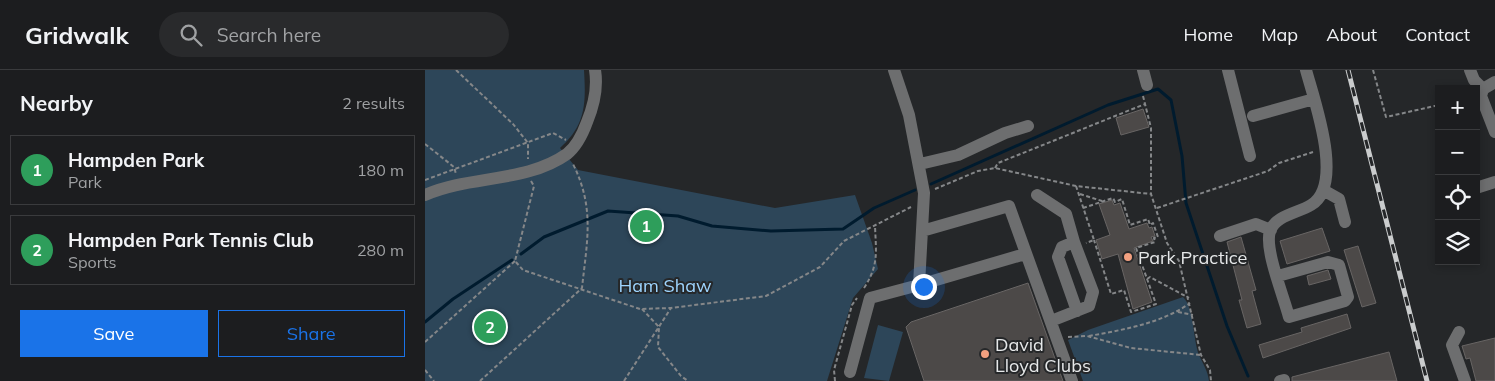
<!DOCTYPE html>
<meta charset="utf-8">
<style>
body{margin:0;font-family:Mulish,sans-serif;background:#292a2c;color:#f1f3f6}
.controls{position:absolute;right:15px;top:15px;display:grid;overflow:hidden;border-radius:0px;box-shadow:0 2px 8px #0003}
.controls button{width:45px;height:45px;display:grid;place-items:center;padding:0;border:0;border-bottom:1px solid #3a3b3d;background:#1c1d1f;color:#f1f3f6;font:25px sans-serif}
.you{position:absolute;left:498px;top:216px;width:18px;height:18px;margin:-12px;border:4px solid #fff;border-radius:50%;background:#1a73e8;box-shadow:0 0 0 8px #1a73e833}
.badge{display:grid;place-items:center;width:32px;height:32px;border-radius:50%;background:#1a73e8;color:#fff;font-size:16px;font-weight:700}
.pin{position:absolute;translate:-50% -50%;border:2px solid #fff;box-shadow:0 1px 5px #0006}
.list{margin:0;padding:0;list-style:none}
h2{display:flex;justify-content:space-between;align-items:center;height:65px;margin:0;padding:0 20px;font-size:21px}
h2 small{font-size:16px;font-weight:400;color:#a0a2a4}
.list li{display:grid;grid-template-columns:32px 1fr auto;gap:15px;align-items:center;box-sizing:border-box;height:70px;margin:0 10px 10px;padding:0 10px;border:1px solid #3a3b3d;border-radius:0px}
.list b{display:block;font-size:19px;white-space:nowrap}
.list p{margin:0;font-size:16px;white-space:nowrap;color:#a0a2a4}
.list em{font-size:16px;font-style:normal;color:#a0a2a4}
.actions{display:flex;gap:10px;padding:15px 20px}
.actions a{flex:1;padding:11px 0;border:1px solid #1a73e8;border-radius:0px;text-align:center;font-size:18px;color:#1a73e8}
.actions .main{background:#1a73e8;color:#fff}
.icon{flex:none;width:28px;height:28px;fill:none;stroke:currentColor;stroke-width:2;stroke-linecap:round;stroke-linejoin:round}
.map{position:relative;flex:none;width:1070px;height:311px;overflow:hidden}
header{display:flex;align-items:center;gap:30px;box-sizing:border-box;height:70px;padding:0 25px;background:#1c1d1f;border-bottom:1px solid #3a3b3d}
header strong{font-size:24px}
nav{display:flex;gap:28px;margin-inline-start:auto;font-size:18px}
.search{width:350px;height:45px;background:#292a2c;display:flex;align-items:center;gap:12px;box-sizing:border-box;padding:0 18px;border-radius:28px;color:#a0a2a4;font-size:19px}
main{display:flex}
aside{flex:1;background:#1c1d1f}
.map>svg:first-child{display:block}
.green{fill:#2d4659}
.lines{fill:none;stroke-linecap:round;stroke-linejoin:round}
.stream{stroke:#001b2e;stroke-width:3}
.building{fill:#4c4948;stroke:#686564}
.path{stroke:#858789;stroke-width:2;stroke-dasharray:4 2.5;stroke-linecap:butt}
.minor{stroke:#6d6e6f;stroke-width:12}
.rail-casing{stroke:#cacccd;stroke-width:5}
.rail{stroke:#252729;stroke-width:3;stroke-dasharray:9;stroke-linecap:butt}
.poi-dot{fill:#f2a080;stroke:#252729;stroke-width:2}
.labels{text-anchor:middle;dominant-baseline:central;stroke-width:4;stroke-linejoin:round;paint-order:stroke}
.poi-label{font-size:18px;fill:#e6e8e9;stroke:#252729;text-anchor:start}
.park-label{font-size:18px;fill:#9dd4fe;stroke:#252729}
</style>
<header>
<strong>Gridwalk</strong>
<div class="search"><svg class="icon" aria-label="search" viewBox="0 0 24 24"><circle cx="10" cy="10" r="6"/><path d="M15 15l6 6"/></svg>Search here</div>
<nav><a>Home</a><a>Map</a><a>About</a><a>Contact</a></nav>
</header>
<main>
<aside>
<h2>Nearby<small>2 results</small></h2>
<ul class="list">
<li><span class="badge" style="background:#2e9e5b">1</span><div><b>Hampden Park</b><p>Park</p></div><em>180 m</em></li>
<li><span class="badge" style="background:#2e9e5b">2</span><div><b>Hampden Park Tennis Club</b><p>Sports</p></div><em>280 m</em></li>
</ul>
<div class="actions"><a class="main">Save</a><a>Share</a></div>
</aside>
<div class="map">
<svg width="1070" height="311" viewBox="0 0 1070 311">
<rect width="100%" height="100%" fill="#252729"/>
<path class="green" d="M0 0H159C161 33 161 55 135 78L153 100 350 138 430 125 447 173 453 199 428 228 402 311H0Z
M758 227C769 237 768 270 774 285 778 294 783 301 784 311H658L643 270 663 260Z
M453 255 478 262 464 311 439 308Z"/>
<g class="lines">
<path class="stream" d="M506 114 683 35 733 19 746 30 757 86 761 133 802 256 823 306
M96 184 119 167 183 141 253 146 287 156 346 161 418 159 449 138 490 120
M0 252 28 229 87 190"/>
</g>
<path class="building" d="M718 39 724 57 696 65 691 48Z
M687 130 689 135 695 133 704 159 722 153 724 158 727 157 730 166 726 167 728 171 709 178 727 232 708 239 693 184 677 189 671 170 685 165 674 134Z
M897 158 905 181 862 194 855 171Z
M816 167 831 220 827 221 836 254 822 258 814 230H817L802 172Z
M933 176 951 233 937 237 919 180Z
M903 200 906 209 884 215 882 206Z
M603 213 638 311H499L481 257 486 252Z
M922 244 926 258 838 288 834 275 877 262 876 258Z
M1070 268V311H1051L1045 288 1041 289 1037 276Z
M964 282 972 311H867V307Z"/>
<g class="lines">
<path class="path" d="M31 0 88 54 103 73V89
M948 0 961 47 1014 35
M718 26 726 58V124L742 173 754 191 776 285 785 300 786 311
M0 74 29 97 31 104
M570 98 573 93 720 34
M0 110 128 63 141 70
M106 111 109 116 90 191 98 200 215 239 246 238 341 226 395 197 419 171 486 137
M651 116 669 170 661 173
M510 119 553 101 570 98 651 116 726 124
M655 124 677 131
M658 138 688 128 690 132 697 129 705 155 723 149 725 155 728 153 733 167 729 168 730 172 711 178 731 234 706 242 699 220 686 224 669 170
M732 138 843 101 854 93 888 82
M722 209 725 207 764 228
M439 218C454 195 451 182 450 156
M217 239 234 257 233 277 256 306 263 311
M753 242 768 245
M664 266C697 260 738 253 765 233
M643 267 662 266 706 278 776 285
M0 272 90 191
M0 300 9 311
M55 311 157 218C162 171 170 138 148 94
M199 311 246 238
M410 311 409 300 427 235 432 228"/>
<path class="minor" d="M469 0 484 45 499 123 494 215 600 184
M718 0 722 15
M803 0 825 86
M1045 0 1049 10 1058 19
M1070 12 1058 19 1056 26 1070 62
M828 46 889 29
M495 94 533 85 580 63 603 56
M1051 118 1070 112
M898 120 914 129 920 152
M0 125C45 105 101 113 142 84 152 76 158 63 162 52 169 35 173 18 170 0
M612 125 641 144 649 172
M497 161 584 136 647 311
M795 166 831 154 846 160
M853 206 903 192 914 195 923 227 920 231 864 247C859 227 839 179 845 161 851 145 873 143 886 135 920 115 889 30 881 0
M626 251 664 236 668 222 649 172 637 177 633 187 652 241
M1034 262 1027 275 1040 311
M425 302 445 228 494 215
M855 311 859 310"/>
<g class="rail-casing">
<path id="rail" d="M923 0 1002 311"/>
</g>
<use href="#rail" class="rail"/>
</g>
<g class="poi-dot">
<circle cx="703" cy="187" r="5"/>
<circle cx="560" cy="284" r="5"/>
</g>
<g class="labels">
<g class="poi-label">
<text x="713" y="187">Park Practice</text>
<text x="570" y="274">David<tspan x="570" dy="21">Lloyd Clubs</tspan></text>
</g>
<g class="park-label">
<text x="240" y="215">Ham Shaw</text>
</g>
</g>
</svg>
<div class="controls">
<button>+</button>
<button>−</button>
<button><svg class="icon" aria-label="locate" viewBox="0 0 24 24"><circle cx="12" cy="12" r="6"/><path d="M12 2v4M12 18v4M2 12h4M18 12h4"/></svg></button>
<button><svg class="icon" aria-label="layers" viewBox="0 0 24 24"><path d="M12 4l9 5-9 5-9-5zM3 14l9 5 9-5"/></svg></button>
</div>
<div class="you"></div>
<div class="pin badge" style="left:221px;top:156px;background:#2e9e5b">1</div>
<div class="pin badge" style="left:65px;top:257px;background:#2e9e5b">2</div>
</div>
</main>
